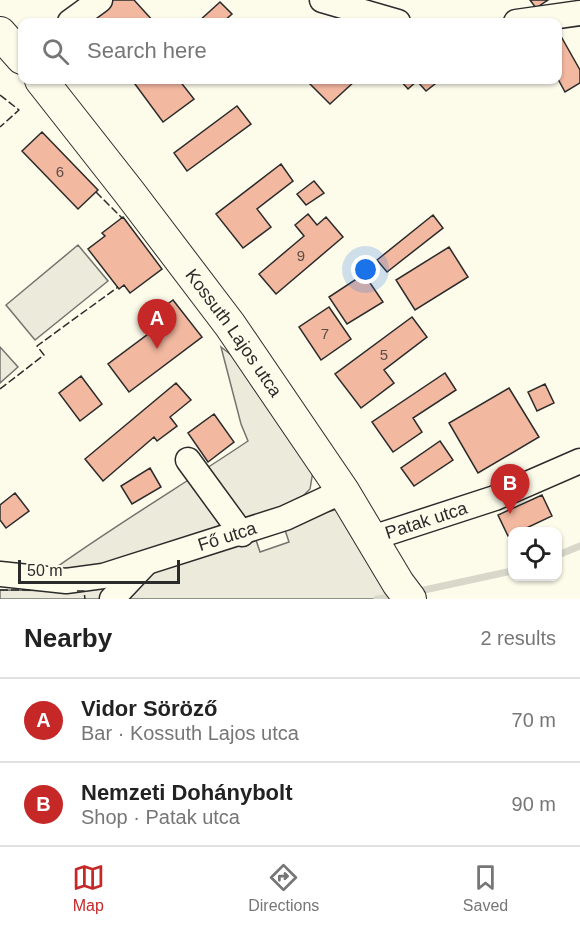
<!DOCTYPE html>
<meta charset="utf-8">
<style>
body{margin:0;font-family:Arial,sans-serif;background:#f2f2f2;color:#222}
.controls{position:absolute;right:18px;bottom:18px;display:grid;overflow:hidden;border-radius:12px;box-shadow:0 2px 4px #0004}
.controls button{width:54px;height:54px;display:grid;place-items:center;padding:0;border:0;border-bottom:2px solid #e0e0e0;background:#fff;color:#222;font:30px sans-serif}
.scale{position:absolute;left:18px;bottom:15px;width:162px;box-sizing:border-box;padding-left:6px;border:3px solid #2b2b2b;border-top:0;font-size:16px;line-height:21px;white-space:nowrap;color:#2b2b2b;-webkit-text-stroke:4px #fdfbea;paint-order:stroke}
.you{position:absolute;left:366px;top:270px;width:21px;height:21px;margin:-15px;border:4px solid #fff;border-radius:50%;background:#1a73e8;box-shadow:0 0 0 9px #1a73e833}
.badge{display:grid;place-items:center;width:39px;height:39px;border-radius:50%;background:#c62828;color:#fff;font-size:20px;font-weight:700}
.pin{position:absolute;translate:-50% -50px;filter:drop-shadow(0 2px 3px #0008)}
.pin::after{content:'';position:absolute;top:32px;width:21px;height:18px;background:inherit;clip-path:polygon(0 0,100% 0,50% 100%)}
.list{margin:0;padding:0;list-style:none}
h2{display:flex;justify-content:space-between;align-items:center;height:78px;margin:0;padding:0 24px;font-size:26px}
h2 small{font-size:20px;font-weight:400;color:#767676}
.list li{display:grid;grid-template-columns:39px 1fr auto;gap:18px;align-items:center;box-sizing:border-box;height:84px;padding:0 24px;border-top:2px solid #e0e0e0}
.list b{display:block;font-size:22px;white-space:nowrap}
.list p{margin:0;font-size:20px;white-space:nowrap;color:#767676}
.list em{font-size:20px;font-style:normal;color:#767676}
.icon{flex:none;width:33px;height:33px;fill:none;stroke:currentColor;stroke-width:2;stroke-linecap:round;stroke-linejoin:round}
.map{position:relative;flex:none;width:580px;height:599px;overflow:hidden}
.search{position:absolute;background:#fff;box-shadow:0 2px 4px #0004;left:18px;right:18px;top:18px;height:66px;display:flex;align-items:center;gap:15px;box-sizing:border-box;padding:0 21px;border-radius:12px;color:#767676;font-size:22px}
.sheet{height:246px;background:#fff}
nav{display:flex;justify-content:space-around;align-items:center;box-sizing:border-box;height:84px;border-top:2px solid #e0e0e0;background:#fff;font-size:16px;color:#767676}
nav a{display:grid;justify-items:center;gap:3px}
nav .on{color:#c62828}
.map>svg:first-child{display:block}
.park{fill:#ecebdb;stroke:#74746e;stroke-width:1.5}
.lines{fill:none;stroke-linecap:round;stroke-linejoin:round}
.stream{stroke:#d8d7c9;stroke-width:7}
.building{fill:#f2b8a0;stroke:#2b2b2b;stroke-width:1.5}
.minor-casing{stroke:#2b2b2b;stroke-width:27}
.major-casing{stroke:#2b2b2b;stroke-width:34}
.minor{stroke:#fdfbea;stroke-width:24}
.major{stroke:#fdfbea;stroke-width:32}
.fence{stroke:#2b2b2b;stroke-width:1.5;stroke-dasharray:8 3;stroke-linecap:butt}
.labels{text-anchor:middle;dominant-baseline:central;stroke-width:4.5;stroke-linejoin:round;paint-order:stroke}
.number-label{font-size:15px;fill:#5d4e48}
.street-label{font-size:18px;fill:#2b2b2b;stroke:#fdfbea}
</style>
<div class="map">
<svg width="580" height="599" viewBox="0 0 580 599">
<rect width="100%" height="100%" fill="#fdfbea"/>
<path class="park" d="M78 245 108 281 35 340 6 305Z
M0 347 18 367 0 383Z
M221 347 239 361 313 471 310 489 297 502 121 561 47 574C112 527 181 486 248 441L241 424Z
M338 509 401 599H0V590L84 591 91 583 256 540 260 552 289 542 283 524Z"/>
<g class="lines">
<path class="stream" d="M558 555 580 546
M415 592 512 571
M377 599 396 596"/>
</g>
<path class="building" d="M112 0H134L154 22H97L91 15Z
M530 0H548L536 8Z
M220 2 232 14 223 22H198Z
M558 31 580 70V83L565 92 558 79Z
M132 80H179L194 99 163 122Z
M306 80H356L330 104Z
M400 80H440L426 91 417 81 408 89Z
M237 106 251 124 187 171 174 153Z
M42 132 98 190 78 209 22 151Z
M281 164 293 181 257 209 271 227 243 248 216 214Z
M314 181 324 193 306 205 297 194Z
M308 214 317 225 326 217 343 237 276 294 259 274 304 236 295 225Z
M433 215 443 228 387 272 377 260Z
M123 217 162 269 130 293 124 285 119 289 88 249 105 236 102 233Z
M449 247 468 277 415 310 396 280Z
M364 274 383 302 347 324 329 297Z
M173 300 202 337 129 392 108 364 148 334 141 324Z
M329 307 351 339 321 360 299 327Z
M412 317 427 337 384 370 394 383 361 408 335 374Z
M445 373 456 390 413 418 422 432 393 452 372 422Z
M81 376 102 404 80 421 59 393Z
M176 383 191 400 170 417 177 426 157 441 154 437 103 481 85 459Z
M545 384 554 403 537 411 528 392Z
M509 388 539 437 478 473 449 423Z
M214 414 234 442 208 462 188 433Z
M440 441 453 460 414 486 401 468Z
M150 468 161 487 132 504 121 486Z
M15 493 29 511 6 528 0 520V505Z
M542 495 552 516 518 532H512V534L508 536 498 515Z"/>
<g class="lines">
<g class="minor-casing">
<g id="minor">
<path d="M322 0 398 22"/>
<path d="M70 22 100 0"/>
<path d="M516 22 580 13"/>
<path d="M188 460 242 534"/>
<path id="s1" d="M372 538 495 498 580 461"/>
<path id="s2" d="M0 574 66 581 103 576 285 518 343 491"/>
<path d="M112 599 145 564"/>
</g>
</g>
<g class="major-casing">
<g id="major">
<path d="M0 33 22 58"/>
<path id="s3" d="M41 80 129 192 230 325 343 491 398 583 410 599"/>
</g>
</g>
<use href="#minor" class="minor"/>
<use href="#major" class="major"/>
<path class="fence" d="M0 95 19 110 0 127
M96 192 122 218
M0 389 44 355 37 346 118 287
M0 590H32
M77 591H84L85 599"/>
</g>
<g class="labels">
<g class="number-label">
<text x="60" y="171">6</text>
<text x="301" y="255">9</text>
<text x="325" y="333">7</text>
<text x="384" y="354">5</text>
</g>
<g class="street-label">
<text stroke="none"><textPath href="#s3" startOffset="318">Kossuth Lajos utca</textPath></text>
<text stroke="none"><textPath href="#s1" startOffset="57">Patak utca</textPath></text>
<text stroke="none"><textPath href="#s2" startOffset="234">Fő utca</textPath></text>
</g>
</g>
</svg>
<div class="controls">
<button><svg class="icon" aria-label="locate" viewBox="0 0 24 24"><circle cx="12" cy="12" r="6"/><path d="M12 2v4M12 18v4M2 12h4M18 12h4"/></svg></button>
</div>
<div class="scale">50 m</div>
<div class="you"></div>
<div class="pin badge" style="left:157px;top:349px">A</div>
<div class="pin badge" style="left:510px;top:514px">B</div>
<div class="search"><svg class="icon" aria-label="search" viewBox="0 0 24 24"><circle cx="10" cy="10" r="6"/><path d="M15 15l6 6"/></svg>Search here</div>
</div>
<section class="sheet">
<h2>Nearby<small>2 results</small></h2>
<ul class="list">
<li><span class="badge">A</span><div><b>Vidor Söröző</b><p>Bar · Kossuth Lajos utca</p></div><em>70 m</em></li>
<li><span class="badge">B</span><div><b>Nemzeti Dohánybolt</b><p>Shop · Patak utca</p></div><em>90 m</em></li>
</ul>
</section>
<nav>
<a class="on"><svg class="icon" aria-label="map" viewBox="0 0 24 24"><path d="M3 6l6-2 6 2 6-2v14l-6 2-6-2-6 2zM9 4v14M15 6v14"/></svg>Map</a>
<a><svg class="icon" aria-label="directions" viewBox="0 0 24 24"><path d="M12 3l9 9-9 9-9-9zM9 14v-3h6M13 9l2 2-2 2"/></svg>Directions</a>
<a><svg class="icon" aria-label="saved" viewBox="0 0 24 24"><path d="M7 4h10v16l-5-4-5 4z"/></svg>Saved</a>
</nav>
